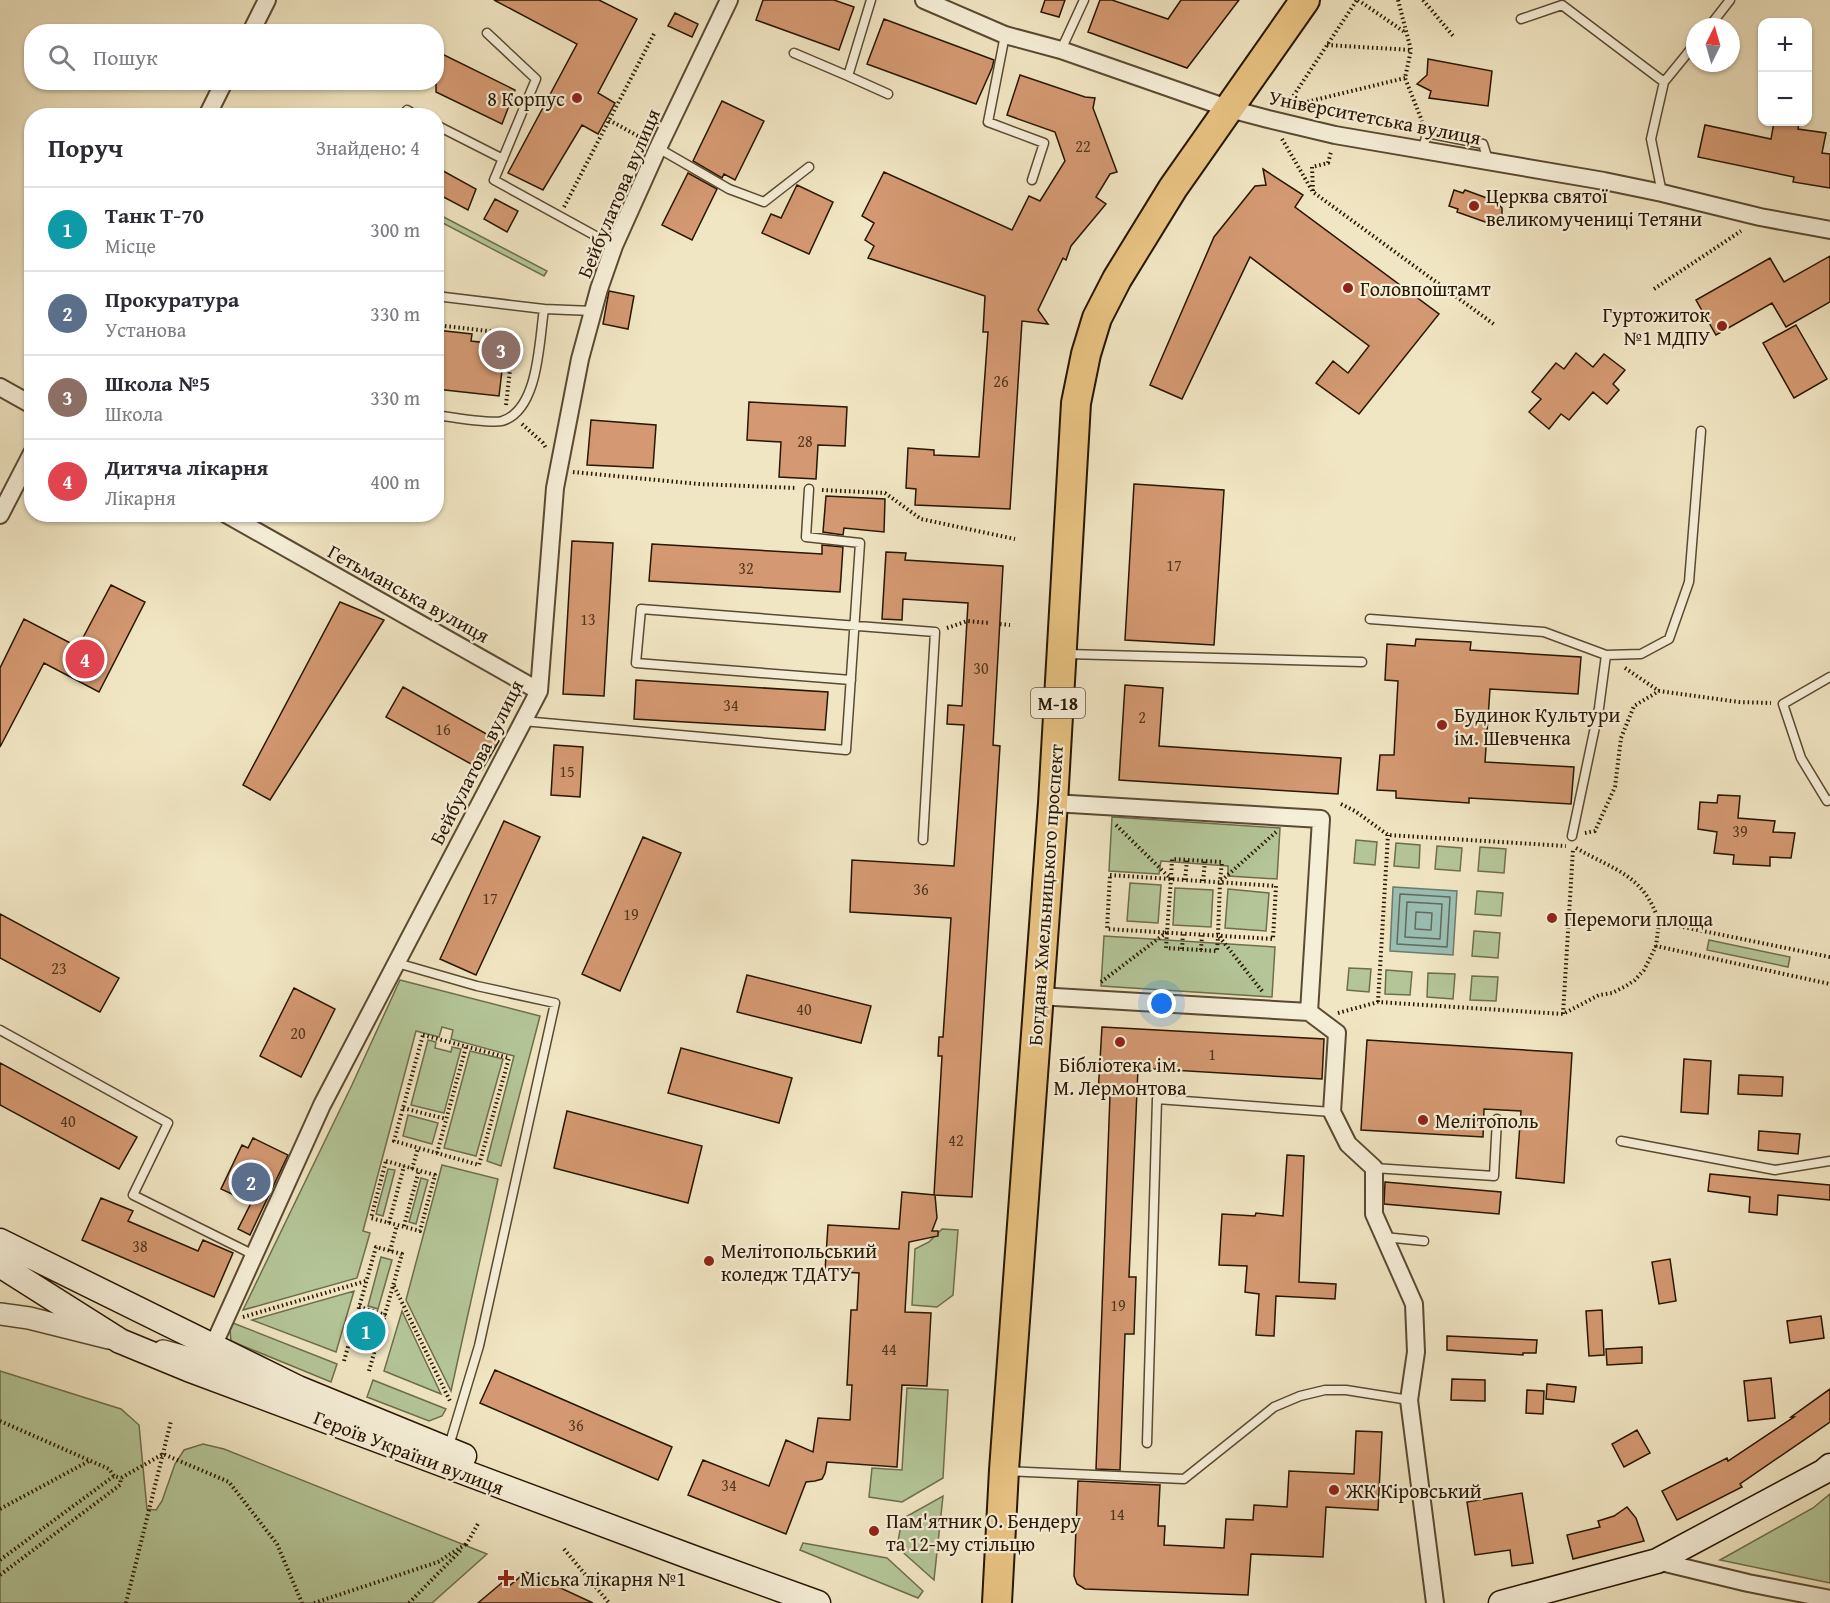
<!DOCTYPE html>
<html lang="uk">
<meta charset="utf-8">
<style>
body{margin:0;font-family:"Gentium Book Plus",serif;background:#f7f7f7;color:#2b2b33}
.controls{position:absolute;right:18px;top:18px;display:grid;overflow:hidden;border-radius:12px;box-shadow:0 2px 4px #0004}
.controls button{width:54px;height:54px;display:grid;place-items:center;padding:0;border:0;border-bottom:2px solid #e1e1e2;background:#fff;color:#2b2b33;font:30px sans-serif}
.compass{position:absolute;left:1686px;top:18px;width:54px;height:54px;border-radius:50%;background:#fff;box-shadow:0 2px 4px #0004;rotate:5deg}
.you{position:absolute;left:1162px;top:1004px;width:21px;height:21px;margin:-15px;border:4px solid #fff;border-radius:50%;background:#1a73e8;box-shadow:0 0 0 9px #1a73e833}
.badge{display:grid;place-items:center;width:39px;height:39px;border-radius:50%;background:#d93025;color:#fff;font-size:20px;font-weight:700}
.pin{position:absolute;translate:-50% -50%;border:3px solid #fff;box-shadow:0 2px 6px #0006}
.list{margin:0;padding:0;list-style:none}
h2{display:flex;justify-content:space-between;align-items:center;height:78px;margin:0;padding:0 24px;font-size:26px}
h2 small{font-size:20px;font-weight:400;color:#7c7c81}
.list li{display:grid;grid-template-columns:39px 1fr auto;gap:18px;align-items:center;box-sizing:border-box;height:84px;padding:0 24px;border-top:2px solid #e1e1e2}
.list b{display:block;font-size:22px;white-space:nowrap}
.list p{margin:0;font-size:20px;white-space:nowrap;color:#7c7c81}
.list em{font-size:20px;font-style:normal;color:#7c7c81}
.icon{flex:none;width:33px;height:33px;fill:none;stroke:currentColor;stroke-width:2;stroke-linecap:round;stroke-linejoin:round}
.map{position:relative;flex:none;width:1830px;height:1603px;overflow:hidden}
.search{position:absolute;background:#fff;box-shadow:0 2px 4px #0004;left:24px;top:24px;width:420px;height:66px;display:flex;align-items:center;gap:15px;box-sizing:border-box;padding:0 21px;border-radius:24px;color:#7c7c81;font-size:22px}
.panel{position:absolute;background:#fff;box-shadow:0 2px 4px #0004;left:24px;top:108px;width:420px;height:414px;border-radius:24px}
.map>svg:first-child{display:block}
.green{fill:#b4c698;stroke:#6e6e4c;stroke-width:1.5}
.water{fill:#9bbfb5;stroke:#6d7b6d;stroke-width:1.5}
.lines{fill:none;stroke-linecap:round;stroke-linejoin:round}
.shore{stroke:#626a5a;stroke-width:1.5}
.building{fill:#d49972;stroke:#281600;stroke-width:1.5}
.service-casing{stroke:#5a4a31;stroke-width:11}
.minor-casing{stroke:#5a4a31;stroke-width:20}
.tertiary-casing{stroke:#5a4a31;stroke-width:24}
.secondary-casing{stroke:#281600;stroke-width:27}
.trunk-casing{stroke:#281600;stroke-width:32}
.path{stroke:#281600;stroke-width:4;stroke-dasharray:1.5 3;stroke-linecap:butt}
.service{stroke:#f6efd8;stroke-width:8}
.minor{stroke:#f6efd8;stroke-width:16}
.tertiary{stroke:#f6efd8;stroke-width:21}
.secondary{stroke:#f6efd8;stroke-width:24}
.trunk{stroke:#e8c382;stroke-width:28}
.poi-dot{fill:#8f2418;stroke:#f6efd8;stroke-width:2}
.labels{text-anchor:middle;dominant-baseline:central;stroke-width:4.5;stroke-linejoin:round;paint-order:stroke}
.number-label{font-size:16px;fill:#53371c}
.shield{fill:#f6efd8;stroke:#665741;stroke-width:1.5}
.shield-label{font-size:18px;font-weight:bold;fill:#281600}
.poi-label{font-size:20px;fill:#281600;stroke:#f6efd8;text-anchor:start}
.street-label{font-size:20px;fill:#281600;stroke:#f6efd8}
</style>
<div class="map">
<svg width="1830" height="1603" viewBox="0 0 1830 1603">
<rect width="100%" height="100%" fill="#f1e6c3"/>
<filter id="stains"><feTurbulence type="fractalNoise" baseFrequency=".00333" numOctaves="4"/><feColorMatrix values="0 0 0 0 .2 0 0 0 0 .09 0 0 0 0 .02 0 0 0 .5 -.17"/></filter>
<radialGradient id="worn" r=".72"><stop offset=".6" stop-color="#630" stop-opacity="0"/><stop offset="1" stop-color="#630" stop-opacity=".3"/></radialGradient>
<path class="green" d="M436 213 547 271 544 276 437 220Z
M1112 817 1280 828 1277 879 1228 876V866L1161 861 1159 874 1109 871Z
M1356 840 1377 842 1375 865 1354 863Z
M1396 843 1420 845 1419 868 1394 866Z
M1437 846 1462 848 1460 871 1435 869Z
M1480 847 1506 849 1504 873 1478 871Z
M1130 883 1161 885 1158 923 1127 921Z
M1175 888 1213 890 1211 927 1173 925Z
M1228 889 1269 893 1266 931 1225 928Z
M1477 891 1503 893 1501 916 1475 914Z
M1474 931 1500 933 1498 958 1472 956Z
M1104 936 1275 947 1272 997 1101 986Z
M1709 940 1790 957 1788 967 1707 950Z
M1349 968 1371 969 1369 992 1347 990Z
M1386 970 1412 972 1410 995 1385 994Z
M1428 973 1455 974 1453 999 1427 997Z
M1472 976 1498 977 1496 1001 1470 1000Z
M400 980 540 1016 501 1166 487 1161 514 1056 451 1039 453 1030 442 1027 439 1037 416 1031 363 1231 370 1233 357 1278 243 1310 351 1087Z
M428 1040 436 1042 435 1048 451 1052 452 1047 461 1049 444 1113 411 1105Z
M470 1051 503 1059 476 1156 444 1148Z
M408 1115 438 1123 432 1144 403 1136Z
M442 1165 498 1179 451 1391 406 1300Z
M388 1169 395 1170 383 1216 376 1214Z
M421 1178 428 1180 416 1224 409 1222Z
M942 1229 958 1230 953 1295 937 1307 912 1305 915 1249 929 1242Z
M381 1257 392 1260 378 1309 368 1306Z
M354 1291 336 1352 252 1320Z
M402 1311 441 1394 384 1371Z
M233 1323 337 1364 331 1382 231 1341 230 1330Z
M0 1371 121 1409 139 1425 147 1509 156 1510 162 1501 175 1464 184 1450 203 1444 224 1449 487 1554 432 1603H0Z
M373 1380 446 1409 442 1416 429 1421 367 1397Z
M907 1388 948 1390 943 1478 902 1502 869 1497 872 1468 902 1470Z
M1830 1494V1583L1720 1560 1813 1508Z
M943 1496 934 1580 897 1547 902 1519Z
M803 1543 887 1558 923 1591 918 1598 800 1550Z"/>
<path class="water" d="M1393 887 1457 891 1453 955 1390 951Z"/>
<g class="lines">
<path class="shore" d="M1400 894 1450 897 1447 947 1397 944Z
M1407 902 1442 904 1440 939 1405 937Z
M1416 912 1432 913 1431 930 1415 929Z"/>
</g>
<path class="building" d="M494 0H599L637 19 598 93 615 103 598 134 582 125 543 190 508 173 577 44Z
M763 0H834L854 7 839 50 756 20Z
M1045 0H1065L1059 17 1041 12Z
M1100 0H1112L1168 19 1181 0H1239L1187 68 1088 32Z
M675 13 698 24 692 37 668 26Z
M884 19 994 60 992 68 976 104 867 64Z
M436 51 515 90 502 124 436 92Z
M1428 59 1492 71 1488 106 1429 98 1431 91 1417 84 1427 75Z
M1020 75 1085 97 1095 98 1093 108 1117 172 1110 174 1096 197 1106 204 1071 246 1066 260 1063 258 1038 310 1048 324 1022 321 1010 509 915 505 916 489 906 488 908 448 934 450V455L979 457 988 332H983L985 296 868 258 874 246 865 240 874 223 862 216 884 172 1012 230 1029 196 1040 201 1065 161 1055 132 1007 115Z
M722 101 764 121 735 180 724 174 722 178 693 161Z
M1774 122H1799L1798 129 1826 133 1822 153 1830 154V188L1793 182 1794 177 1698 157 1705 125 1771 139Z
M436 167 476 189 468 210 436 193Z
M1263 169 1303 195 1295 207 1439 314 1359 414 1316 383 1333 361 1348 373 1369 346 1250 257 1182 399 1150 385 1214 237 1255 186 1266 185Z
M688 173 717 189 692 240 662 225Z
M797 185 833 202 809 254 762 233 771 214 781 218Z
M1454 190 1463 193 1465 190 1495 201 1502 208V217L1498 220 1488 223 1457 212 1458 209 1449 206Z
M495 199 518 211 507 232 484 219Z
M1830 256V302L1786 327 1772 303 1716 335 1696 300 1770 258 1784 282Z
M609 291 634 296 628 329 603 324Z
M1796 325 1827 379 1794 398 1763 343Z
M436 330 472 334 471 341 505 345 499 396 436 389Z
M1576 353 1593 367 1604 354 1625 370 1613 384 1619 390 1607 404 1593 392 1569 420 1561 414 1549 429 1529 412 1541 399 1532 392 1556 363 1564 369Z
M749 402 847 407 845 446 818 445 816 479 779 477 781 442 747 440Z
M591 420 656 425 653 468 587 465Z
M1134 484 1224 490 1214 645 1125 640Z
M826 496 885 499 884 532 844 528 843 535 823 532Z
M572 541 613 543 604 696 563 694Z
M652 544 822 554V545L843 547 840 592 649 581Z
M886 552 906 553 905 560 1003 566 993 745 1000 746 972 1197 934 1195 942 1056H938L939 1037H943L951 918 850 912 852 860 954 866 964 725 947 724 948 705 962 706 968 603 903 599 902 620 882 619Z
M111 585 145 602 99 692 44 663 0 747V668L24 619 78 647Z
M340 602 384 620 270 800 243 785Z
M1416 639 1471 642 1470 650 1581 657 1578 694 1490 689 1485 762 1574 767 1571 804 1469 798V803L1396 798V791L1377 790 1380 755H1394L1398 681 1385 680 1387 644 1415 646Z
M636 680 828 692 825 730 634 719Z
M1125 685 1163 688 1159 746 1341 758 1338 794 1119 780Z
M403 687 499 741 482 770 386 717Z
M554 745 583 747 580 797 551 795Z
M1718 795 1740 796 1738 818 1775 821 1773 832 1795 833 1791 858 1770 857V866L1733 864 1734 855 1714 853 1717 832 1698 829 1700 802 1717 803Z
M504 821 540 837 476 975 440 959Z
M643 837 681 853 620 991 582 974Z
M0 914 119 978 100 1012 0 958Z
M747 975 871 1006 861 1043 737 1012Z
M294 988 335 1009 301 1077 260 1056Z
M1102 1027 1324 1039 1322 1079 1138 1068 1129 1277H1136L1134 1334H1125L1120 1470 1096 1469 1110 1095 1098 1094Z
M1367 1040 1572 1053 1564 1183 1516 1178 1521 1111 1484 1109 1483 1137 1361 1130Z
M681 1048 792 1078 779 1123 668 1093Z
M1684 1059 1711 1061 1708 1114 1681 1112Z
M0 1063 137 1137 119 1169 0 1105Z
M1739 1075 1783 1077 1782 1096 1738 1094Z
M567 1111 702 1146 688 1203 554 1168Z
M1759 1131 1800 1134 1798 1154 1758 1150Z
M253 1138 288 1155 250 1235 238 1229 251 1203 221 1189 242 1145 248 1148Z
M1287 1155 1304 1156 1299 1282 1336 1284 1335 1299 1276 1296 1274 1336 1256 1335 1259 1294 1245 1292 1247 1266 1219 1265 1222 1214 1255 1216 1256 1213 1283 1216Z
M1710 1174 1830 1185V1200L1778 1195 1777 1215 1749 1212 1750 1197 1708 1191Z
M1385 1182 1501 1192 1499 1214 1384 1204Z
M902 1192 935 1195 937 1218 932 1231H938V1236L909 1242 905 1312 931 1313 927 1386 902 1385 897 1467 827 1462 825 1473 822 1479 815 1481 806 1482 786 1534 688 1495 703 1460 769 1486 786 1440 813 1452 818 1418 850 1420 852 1385H847L851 1310H857L859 1273 825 1271 828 1225 899 1229Z
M101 1198 133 1211 128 1221 198 1251 203 1240 233 1253 214 1297 82 1240Z
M1670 1259 1676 1301 1659 1304 1652 1262Z
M1602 1310 1604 1355 1589 1356 1586 1311Z
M1821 1316 1824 1338 1790 1343 1787 1321Z
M1447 1336 1537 1340 1536 1353H1523V1355L1447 1350Z
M1642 1347V1363L1607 1365 1606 1349Z
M495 1370 672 1447 658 1480 480 1403Z
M1771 1378 1775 1418 1748 1421 1744 1381Z
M1452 1379 1485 1380V1401L1451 1400Z
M1547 1384 1576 1387 1574 1402 1546 1399Z
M1830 1389V1422L1740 1484 1742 1487 1677 1520 1662 1491 1727 1458 1728 1461 1794 1417H1791Z
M1527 1390 1544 1391 1543 1414 1526 1413Z
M1637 1430 1650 1453 1624 1467 1612 1444Z
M1356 1431 1382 1432 1378 1510 1326 1507 1323 1557 1251 1554 1248 1595 1085 1589 1077 1584 1074 1576 1078 1481 1160 1485 1158 1526H1165L1164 1545 1224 1548 1226 1519 1253 1520 1254 1505 1287 1507 1289 1471 1354 1474Z
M1522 1493 1533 1563 1512 1566 1510 1550 1475 1555 1467 1502Z
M1627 1507 1636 1518 1644 1541 1573 1559 1567 1535 1600 1527 1598 1521 1614 1516Z
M526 1572 593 1603H478L504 1581 508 1587Z"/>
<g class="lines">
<g class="service-casing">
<path id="service" d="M871 0 848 76 888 94
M1521 19 1562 5 1664 82
M1709 27 1730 0
M487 33 536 79 494 180 614 246
M1005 35 988 122 1044 143 1032 180
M1061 50 1084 0
M794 53 848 76
M407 110 417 116
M436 125 503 159
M658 148 729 189 764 202 809 167
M1423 149 1427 133 1483 144 1488 160
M1662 193 1651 139 1664 82 1695 44
M436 296 544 309C539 341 539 410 502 421 491 424 450 417 436 415
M544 309 593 311
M1370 619 1544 632 1606 655 1599 708 1572 836
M1067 654 1362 662
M1606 655 1641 654 1669 639 1689 582 1701 431
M1830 677 1783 704 1801 758 1827 801 1830 800
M851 680 636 663 641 609 935 632 923 840
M523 721 846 750 860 543 806 537 809 489
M397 963 477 986 555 1003 479 1346 448 1449
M0 1030 168 1123 133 1195 254 1255
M1621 1141 1775 1170 1830 1161
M1374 1168 1494 1176 1497 1119
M1384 1237 1424 1241
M1147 1443 1157 1099 1332 1112
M1007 1471 1184 1479 1274 1407 1300 1396 1325 1390H1346L1409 1400"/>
</g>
<g class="minor-casing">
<path id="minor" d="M924 0 1005 35 1061 50 1230 109 1268 119 1335 135 1604 181 1662 193 1760 217 1830 230
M251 32 267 0
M207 116 224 82
M0 387 32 405
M226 514 539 691
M0 515 32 453
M1038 996 1309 1012 1321 819 1053 803
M1309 1012 1337 1033 1332 1112 1348 1144 1374 1168V1214L1414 1304 1416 1352 1409 1400 1435 1603
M209 1355 322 1105 539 691 555 488 580 359 599 289 614 246 658 148 729 0
M1657 1561 1748 1583 1830 1599"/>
</g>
<g class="tertiary-casing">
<path id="tertiary" d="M0 1314 29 1318 109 1338
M163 1351 257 1376"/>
</g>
<g class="secondary-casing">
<path id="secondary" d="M0 1241 298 1388 464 1456
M0 1265 120 1341 188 1369 699 1560 818 1603
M1501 1603 1657 1561 1823 1472 1830 1466"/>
</g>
<g class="trunk-casing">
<path id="trunk" d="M997 1603 1004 1470 1053 803 1076 403 1086 354 1097 318 1117 279 1173 188 1305 0"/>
</g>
<path class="path" d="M1358 0 1406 33
M1398 0 1411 50 1405 78 1422 121
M1423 0 1454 37
M1327 45 1411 50
M1290 106 1405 78
M1286 107 1357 0
M609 120 645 140
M1282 139 1313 192 1495 325
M1313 191 1312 167 1328 163 1331 152
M564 207 655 32
M1654 289 1741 231
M436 325 514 334 506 405
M522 424 543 443 546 448
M573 472 699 484 796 488
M822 490 885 493 921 519 1015 539
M1000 624 1010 625
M947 628 967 621 990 623
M1625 668 1659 691
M1341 804 1355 811 1388 835 1566 846
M1585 833 1595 831 1615 787 1621 738 1634 706 1659 691 1739 702 1771 703
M1576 848C1616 871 1644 875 1659 922
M1110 875 1276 886 1273 939 1107 929Z
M1171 879 1172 859 1222 862 1220 881
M1185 880 1187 860
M1203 881 1205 861
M1167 933 1166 948 1217 951 1218 937
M1182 949 1183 933
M1201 950 1202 934
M1830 957 1659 922 1656 946 1830 984
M1101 982 1167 932 1171 879 1115 824
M1262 991 1218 935 1220 882 1276 832
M1378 1002 1388 835
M1338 1013 1378 1002 1563 1014 1599 995 1612 993 1626 986 1635 980 1644 970 1656 946
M1563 1014 1573 849
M423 1035 509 1058 479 1165 394 1141Z
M403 1108 446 1119
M437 1153 466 1047
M386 1161 435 1175 420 1231 371 1218Z
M412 1169 418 1148
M389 1223 404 1166
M404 1226 419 1170
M390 1251 397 1225
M394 1286 450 1401
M359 1307 386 1315
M243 1317 366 1281
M344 1361 376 1247 402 1254 369 1371
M0 1421 109 1469 114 1476
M0 1509 89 1461
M466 1545 479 1522
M564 1549 609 1603
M0 1560 114 1476 121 1478
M0 1575 120 1485 121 1478 163 1454 229 1482 277 1544 302 1603
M126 1603 171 1421
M314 1603 438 1562 466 1544
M409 1603 461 1550"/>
<use href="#service" class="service"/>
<use href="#minor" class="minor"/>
<use href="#tertiary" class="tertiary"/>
<use href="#secondary" class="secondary"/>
<use href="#trunk" class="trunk"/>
</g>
<g class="poi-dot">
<circle cx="577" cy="98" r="6"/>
<circle cx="1474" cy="206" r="6"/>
<circle cx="1348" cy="288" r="6"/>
<circle cx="1722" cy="326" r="6"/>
<circle cx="1442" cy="725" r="6"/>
<circle cx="1552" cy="918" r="6"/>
<circle cx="1120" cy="1042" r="6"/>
<circle cx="1423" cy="1120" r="6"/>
<circle cx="709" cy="1261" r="6"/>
<circle cx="1334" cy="1490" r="6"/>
<circle cx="874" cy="1531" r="6"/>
<path d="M503 1569h6v6h6v6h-6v6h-6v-6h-6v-6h6z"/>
</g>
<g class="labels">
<g class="number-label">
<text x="1083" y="146">22</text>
<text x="1001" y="381">26</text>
<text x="805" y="441">28</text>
<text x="1174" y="565">17</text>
<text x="746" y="568">32</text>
<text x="588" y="619">13</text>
<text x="981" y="668">30</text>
<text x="731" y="705">34</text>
<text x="1142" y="717">2</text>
<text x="443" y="729">16</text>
<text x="567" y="771">15</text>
<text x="1740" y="831">39</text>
<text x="921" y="889">36</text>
<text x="490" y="898">17</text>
<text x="631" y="914">19</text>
<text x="59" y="968">23</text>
<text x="804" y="1009">40</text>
<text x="298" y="1033">20</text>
<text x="1212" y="1054">1</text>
<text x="68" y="1121">40</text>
<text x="956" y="1140">42</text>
<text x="140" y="1246">38</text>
<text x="1118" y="1305">19</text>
<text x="889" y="1349">44</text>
<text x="576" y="1425">36</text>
<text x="729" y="1485">34</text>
<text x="1117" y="1514">14</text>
</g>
<rect class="shield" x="1031" y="688" width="54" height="30" rx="4.5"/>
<g class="shield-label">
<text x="1058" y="703">М-18</text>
</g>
<g class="poi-label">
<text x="565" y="98" text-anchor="end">8 Корпус</text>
<text x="1486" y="195">Церква святої<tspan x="1486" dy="23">великомучениці Тетяни</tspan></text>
<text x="1360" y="288">Головпоштамт</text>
<text x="1710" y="314" text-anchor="end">Гуртожиток<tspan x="1710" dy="23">№1 МДПУ</tspan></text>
<text x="1454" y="714">Будинок Культури<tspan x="1454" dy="23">ім. Шевченка</tspan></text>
<text x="1564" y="918">Перемоги площа</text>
<text x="1120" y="1064" text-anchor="middle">Бібліотека ім.<tspan x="1120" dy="23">М. Лермонтова</tspan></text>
<text x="1435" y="1120">Мелітополь</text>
<text x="721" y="1250">Мелітопольський<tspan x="721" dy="23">коледж ТДАТУ</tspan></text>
<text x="1346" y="1490">ЖК Кіровський</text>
<text x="886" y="1520">Пам'ятник О. Бендеру<tspan x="886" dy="23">та 12-му стільцю</tspan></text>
<text x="520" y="1578">Міська лікарня №1</text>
</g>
<g class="street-label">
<text transform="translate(1375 117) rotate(11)">Університетська вулиця</text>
<text transform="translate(618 193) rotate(-67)">Бейбулатова вулиця</text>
<text transform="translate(409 593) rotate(29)">Гетьманська вулиця</text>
<text transform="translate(476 762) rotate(-63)">Бейбулатова вулиця</text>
<text transform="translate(1045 895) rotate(-86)">Богдана Хмельницького проспект</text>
<text transform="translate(409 1452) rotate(21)">Героїв України вулиця</text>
</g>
</g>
<rect width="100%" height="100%" filter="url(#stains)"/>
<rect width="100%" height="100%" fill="url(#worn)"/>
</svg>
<div class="controls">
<button>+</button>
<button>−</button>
</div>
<svg class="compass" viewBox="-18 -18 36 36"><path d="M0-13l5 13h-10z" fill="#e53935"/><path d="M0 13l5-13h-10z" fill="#7c7c81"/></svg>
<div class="you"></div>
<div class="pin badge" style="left:366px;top:1331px;background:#0f9aa8">1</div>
<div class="pin badge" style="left:251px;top:1182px;background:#5c6f8a">2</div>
<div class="pin badge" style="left:501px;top:350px;background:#8d6e63">3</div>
<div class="pin badge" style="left:85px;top:659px;background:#e0444e">4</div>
<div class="search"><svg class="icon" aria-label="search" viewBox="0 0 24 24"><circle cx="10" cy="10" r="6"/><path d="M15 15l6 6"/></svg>Пошук</div>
<section class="panel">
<h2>Поруч<small>Знайдено: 4</small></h2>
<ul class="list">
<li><span class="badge" style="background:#0f9aa8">1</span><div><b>Танк Т-70</b><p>Місце</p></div><em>300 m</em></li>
<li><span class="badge" style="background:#5c6f8a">2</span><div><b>Прокуратура</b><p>Установа</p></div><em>330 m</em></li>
<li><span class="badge" style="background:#8d6e63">3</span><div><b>Школа №5</b><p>Школа</p></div><em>330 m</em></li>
<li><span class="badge" style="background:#e0444e">4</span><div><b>Дитяча лікарня</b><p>Лікарня</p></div><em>400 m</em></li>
</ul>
</section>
</div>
